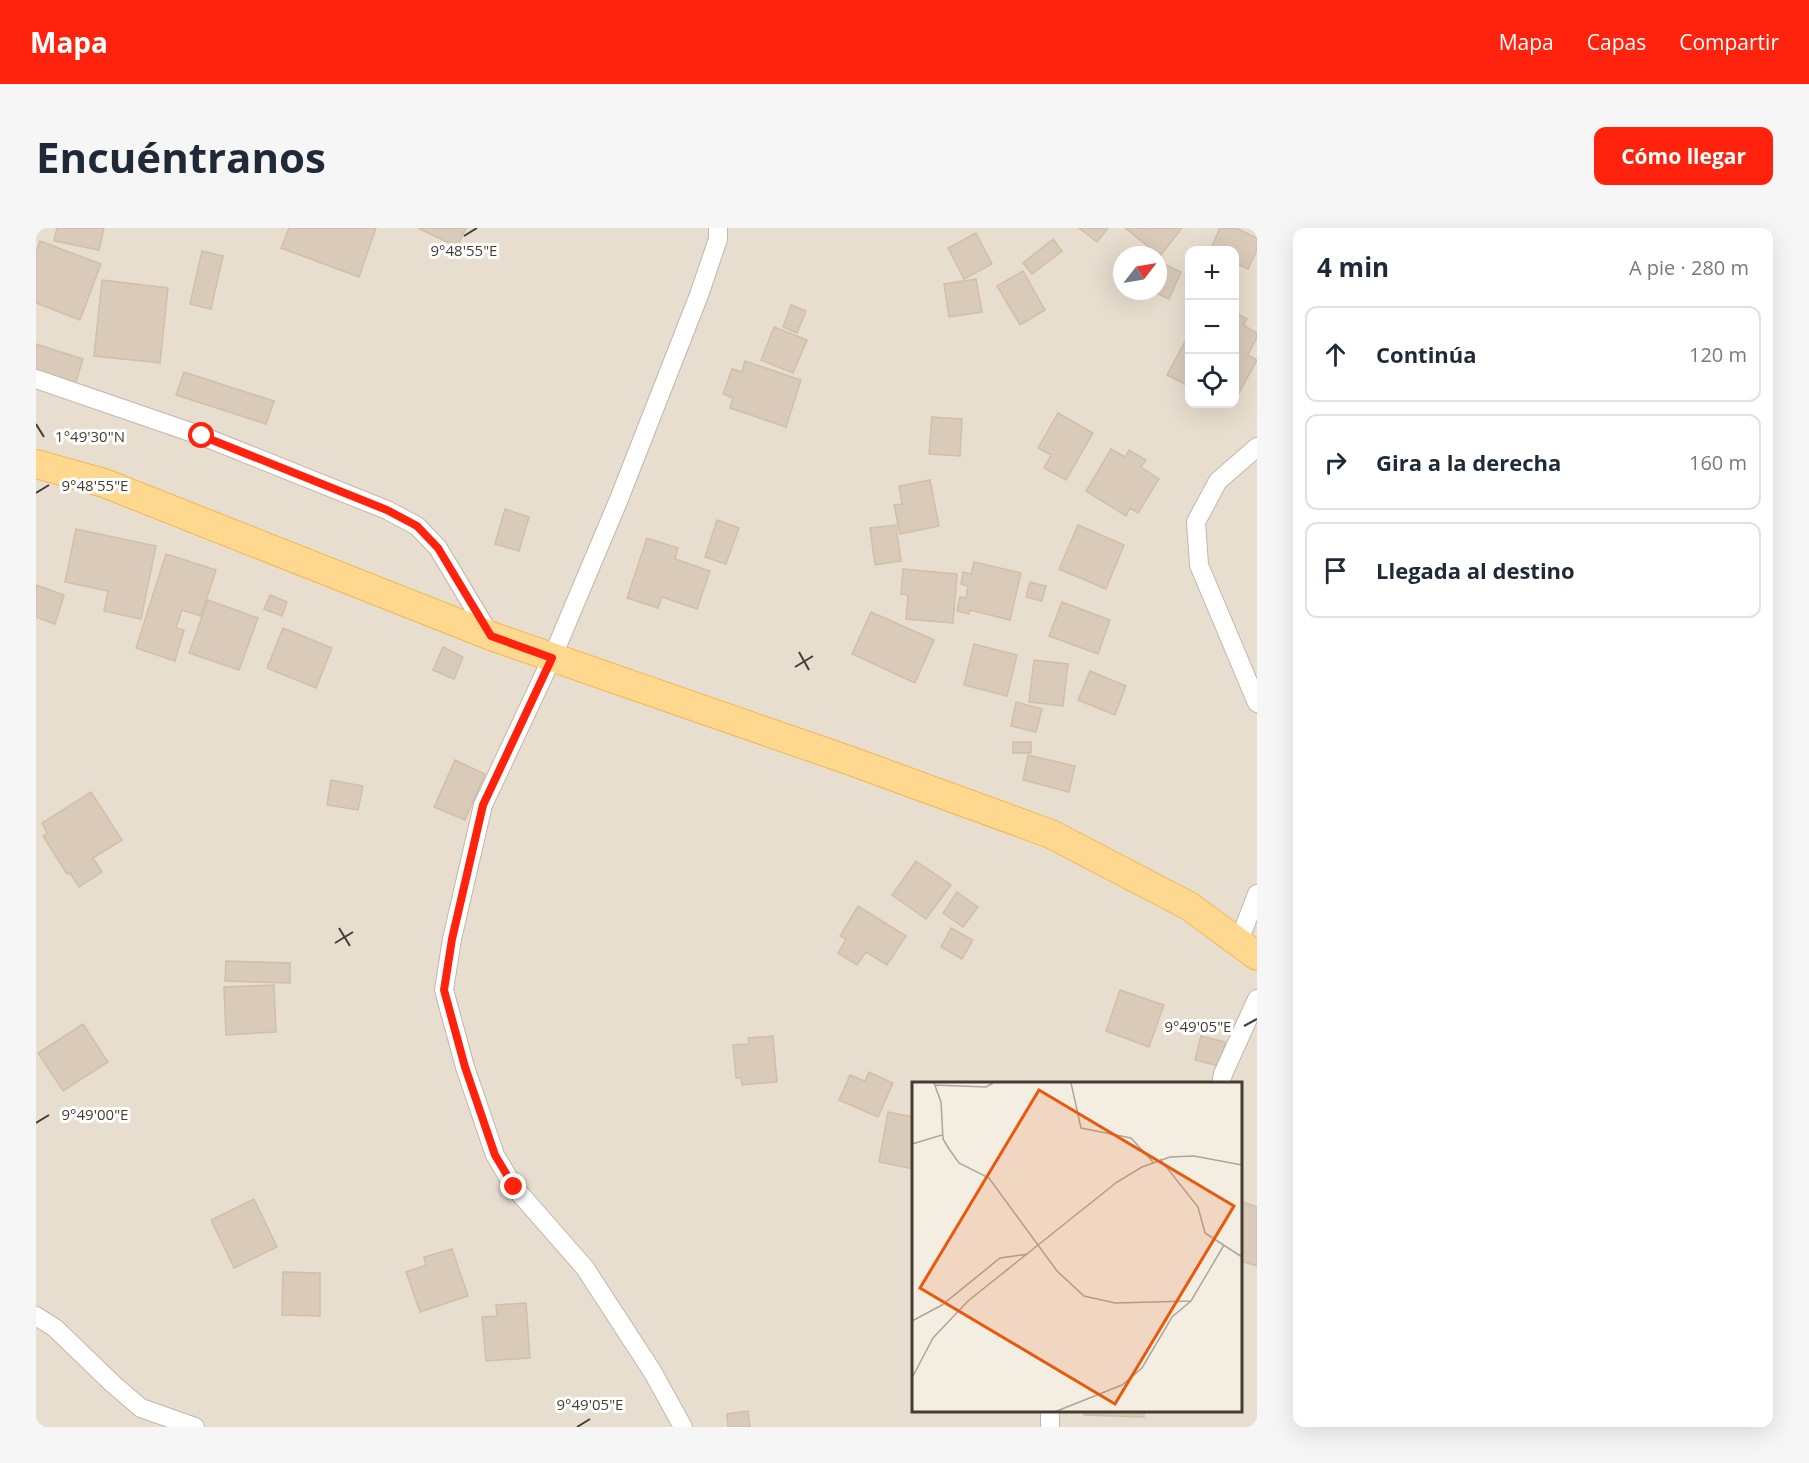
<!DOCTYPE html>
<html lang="es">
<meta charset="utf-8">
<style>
body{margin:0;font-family:"Open Sans",sans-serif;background:#f6f6f7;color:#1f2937}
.controls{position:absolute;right:18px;top:18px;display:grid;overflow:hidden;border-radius:12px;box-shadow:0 6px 24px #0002}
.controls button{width:54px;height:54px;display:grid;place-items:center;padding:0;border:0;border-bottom:2px solid #e0e1e3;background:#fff;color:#1f2937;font:30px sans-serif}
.compass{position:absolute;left:1077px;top:18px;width:54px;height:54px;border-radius:50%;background:#fff;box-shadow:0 6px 24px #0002;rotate:59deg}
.stop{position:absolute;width:18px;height:18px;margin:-14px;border:4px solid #ff220d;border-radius:50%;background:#fff}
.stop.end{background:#ff220d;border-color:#fff;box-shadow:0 2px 6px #0008}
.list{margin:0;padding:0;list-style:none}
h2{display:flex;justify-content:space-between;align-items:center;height:78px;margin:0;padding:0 24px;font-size:26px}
h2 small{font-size:20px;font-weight:400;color:#747a83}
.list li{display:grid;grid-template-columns:39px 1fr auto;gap:18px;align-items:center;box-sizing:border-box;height:96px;margin:0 12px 12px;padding:0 12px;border:2px solid #e0e1e3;border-radius:12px}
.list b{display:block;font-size:22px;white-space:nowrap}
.list em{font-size:20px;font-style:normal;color:#747a83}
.icon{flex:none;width:33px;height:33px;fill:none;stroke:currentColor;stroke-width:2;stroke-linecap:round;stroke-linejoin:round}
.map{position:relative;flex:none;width:1221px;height:1199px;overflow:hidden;border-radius:12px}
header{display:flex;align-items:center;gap:36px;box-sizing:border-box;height:84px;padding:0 30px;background:#ff220d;color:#fff}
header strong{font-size:28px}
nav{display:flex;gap:33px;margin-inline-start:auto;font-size:21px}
.intro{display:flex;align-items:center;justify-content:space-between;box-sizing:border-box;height:144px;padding:0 36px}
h1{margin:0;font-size:42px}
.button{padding:15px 27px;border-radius:12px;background:#ff220d;color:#fff;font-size:21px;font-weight:700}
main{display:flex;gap:36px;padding:0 36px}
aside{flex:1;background:#fff;border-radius:12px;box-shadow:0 6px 24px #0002}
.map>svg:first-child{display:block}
.residential{fill:#e8decf;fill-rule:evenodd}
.building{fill:#d9cab9;stroke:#d1bfa8;stroke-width:1.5}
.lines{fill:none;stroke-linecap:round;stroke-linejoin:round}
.street-casing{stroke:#c2b7a6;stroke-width:20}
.primary-casing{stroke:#f1b752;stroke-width:30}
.street{stroke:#fff;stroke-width:18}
.primary{stroke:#ffd88f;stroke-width:28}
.route{stroke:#ff220d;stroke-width:8}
.ticks{fill:none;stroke:#453c32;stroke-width:2}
.inset-road{fill:none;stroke:#ada69c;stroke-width:1.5}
.view{fill:#e8590c;fill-opacity:0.15;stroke:#e8590c;stroke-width:3}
.inset-edge{fill:none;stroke:#453c32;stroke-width:3}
.ticks-label{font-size:15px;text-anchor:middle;fill:#453c32;stroke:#fff;stroke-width:6;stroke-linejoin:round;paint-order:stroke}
</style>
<header>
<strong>Mapa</strong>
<nav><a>Mapa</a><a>Capas</a><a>Compartir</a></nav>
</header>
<div class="intro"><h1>Encuéntranos</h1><a class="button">Cómo llegar</a></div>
<main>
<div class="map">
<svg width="1221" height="1199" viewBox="0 0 1221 1199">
<rect width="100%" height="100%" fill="#f3ede2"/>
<path class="residential" d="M0 0H1221V1199H0ZM1154 22H1198V176H1154ZM1086 27H1122V63H1086ZM878 856H1204V1182H878Z"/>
<path class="building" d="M21 0H68L63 22 18 13Z
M253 0H340L323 49 245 20Z
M382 0H430L421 19Z
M1043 0H1072L1061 14Z
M1089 0H1146L1124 28Z
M1184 0H1200L1221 10V22L1212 41 1201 36 1198 41V22H1174Z
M940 5 956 36 928 51 912 20Z
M1017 11 1026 23 996 46 987 35Z
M4 13 65 36 44 92 0 75V24Z
M166 23 187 28 175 81 154 76Z
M1122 33 1145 44 1133 71 1116 63H1122Z
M987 43 1009 82 984 97 961 58Z
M940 51 946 84 913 89 908 56Z
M66 52 132 60 124 135 58 128Z
M755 77 770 83 761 105 747 99Z
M1198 84 1211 91 1207 97 1221 105V109L1212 127 1221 132 1198 174Z
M738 99 771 112 757 145 725 132Z
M1154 104V159L1131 147Z
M0 116 47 131 38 160 0 148Z
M709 133 765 152 750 199 694 180 697 170 687 166 696 141 706 144Z
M148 144 238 173 230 196 140 167Z
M1022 185 1057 205 1030 252 1008 240 1015 227 1002 220Z
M896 189 926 191 924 228 893 226Z
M1075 221 1089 229 1093 222 1110 232 1105 239 1123 251 1102 285 1094 280 1090 288 1050 263Z
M894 252 903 298 864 306 858 277 866 276 863 258Z
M469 281 493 289 483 323 459 316Z
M681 292 703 300 690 336 669 329Z
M860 297 865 333 839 337 834 300Z
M1042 297 1088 317 1070 361 1023 341Z
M40 301 120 318 105 391 68 383 72 363 29 354Z
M611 310 642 320 639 331 674 343 661 381 626 369 622 380 591 370Z
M130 326 180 342 165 388 146 382 140 400 148 402 139 433 100 420Z
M938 334 985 345 974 392 934 382 933 386 921 383 924 369 930 370 932 358 925 356 927 344 935 346Z
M867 341 921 346 917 395 870 391 872 367 865 366Z
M994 354 1010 358 1006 373 990 369Z
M0 357 28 367 19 396 0 389Z
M234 367 251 374 246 388 228 381Z
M172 372 222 390 203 442 153 425Z
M1026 374 1074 392 1062 426 1013 408Z
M835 384 898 412 879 455 816 426Z
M247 400 296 420 280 460 231 440Z
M938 416 981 427 971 468 928 457Z
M407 419 427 429 418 451 397 442Z
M998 432 1032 436 1027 478 993 474Z
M1054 443 1090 458 1079 487 1042 472Z
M980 474 1006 481 1000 504 975 498Z
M977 514H995V525H977Z
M992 527 1039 538 1033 564 987 552Z
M419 532 449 546 429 592 398 579Z
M295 552 327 558 322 582 291 577Z
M55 564 86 612 57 630 66 644 43 659 34 645 31 646 7 608 11 605 6 595Z
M880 633 915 657 890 691 856 667Z
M921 664 942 679 927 699 907 685Z
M822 678 870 708 851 737 830 724 821 737 802 725 810 711 804 708Z
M915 700 937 712 926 731 905 719Z
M190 733 254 735V755L189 753Z
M238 757 240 804 190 807 188 759Z
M1084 762 1128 777 1113 819 1070 803Z
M47 796 72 834 27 863 2 825Z
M737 808 741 854 706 857 705 850H700L697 817 713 816 712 810Z
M1165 808 1189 814 1183 838 1159 832Z
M833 844 857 855 842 889 803 872 814 847 829 853Z
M852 884 878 889V941L843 934Z
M218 971 241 1019 198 1040 175 992Z
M1204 973 1221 979V1038L1204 1033Z
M416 1021 432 1068 384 1084 370 1044 390 1037 388 1029Z
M247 1044 284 1045V1088L246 1087Z
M490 1075 494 1130 450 1133 446 1089 461 1088 460 1077Z
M1048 1182H1108V1189L1048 1187Z
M712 1183 714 1199H692L691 1186Z"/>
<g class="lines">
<g class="street-casing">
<path id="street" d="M0 151 166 208 351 282 381 298 402 320 454 407
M1221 219 1182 253 1160 294 1163 337 1221 475
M1203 713 1221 666
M1185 856 1187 846 1221 771
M0 1088 19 1100 77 1156 105 1180 159 1199
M1014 1182V1199
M647 1199 616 1143 549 1040 478 959 459 927 429 839 408 762 416 711 447 577 516 430 583 271 663 67 682 11V0"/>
</g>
<g class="primary-casing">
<path id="primary" d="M0 236 68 255 455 408 815 533 1015 606 1153 678 1221 728"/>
</g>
<use href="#street" class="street"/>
<use href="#primary" class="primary"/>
</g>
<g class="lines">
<path class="route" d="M166 208 351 282 381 298 402 320 455 408 516 430 447 577 416 711 408 762 429 839 459 927 478 959"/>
</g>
<path class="ticks" d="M428 8 441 0M0 196 8 209M0 265 13 257M763 424 773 442M759 439 777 428M303 700 314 718M299 715 317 704M1208 798 1221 791M0 895 13 887M541 1199 554 1191"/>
<g transform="translate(876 854)">
<rect width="330" height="330" fill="#f3ede2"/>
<path class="inset-road" d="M22 1 29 20 31 57 37 67 47 81 77 96 145 189 172 214 203 221 279 219M159 1 169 46 219 56 241 80M23 3 74 5 81 1M0 62 30 53M248 77 286 125 293 151 330 175M0 239 30 223 88 176 116 172M0 296 21 256 56 219 205 100 230 85 258 75 282 74 330 83M145 329 210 303 230 286 260 235 279 219 312 163"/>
<path class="view" d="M127 8 322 124 203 322 8 206Z"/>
<rect width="330" height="330" class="inset-edge"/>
</g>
<g class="ticks-label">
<text x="428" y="28">9°48'55"E</text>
<text x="54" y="214">1°49'30"N</text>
<text x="59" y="263">9°48'55"E</text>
<text x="1162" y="804">9°49'05"E</text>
<text x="59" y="892">9°49'00"E</text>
<text x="554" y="1182">9°49'05"E</text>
</g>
</svg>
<div class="controls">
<button>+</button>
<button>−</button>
<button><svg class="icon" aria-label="locate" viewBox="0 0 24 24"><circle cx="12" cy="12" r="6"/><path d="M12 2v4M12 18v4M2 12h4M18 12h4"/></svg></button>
</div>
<svg class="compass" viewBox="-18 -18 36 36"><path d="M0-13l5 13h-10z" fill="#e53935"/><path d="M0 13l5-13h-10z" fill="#747a83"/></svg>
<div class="stop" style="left:166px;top:208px"></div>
<div class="stop end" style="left:478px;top:959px"></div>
</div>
<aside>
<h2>4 min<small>A pie · 280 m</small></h2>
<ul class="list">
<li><svg class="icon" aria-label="ahead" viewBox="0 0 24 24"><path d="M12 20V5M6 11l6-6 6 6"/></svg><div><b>Continúa</b></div><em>120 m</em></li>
<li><svg class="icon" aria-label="right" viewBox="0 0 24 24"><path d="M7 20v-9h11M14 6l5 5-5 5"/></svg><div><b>Gira a la derecha</b></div><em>160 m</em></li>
<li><svg class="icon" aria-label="arrive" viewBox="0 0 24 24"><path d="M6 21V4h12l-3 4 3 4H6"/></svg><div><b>Llegada al destino</b></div></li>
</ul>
</aside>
</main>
